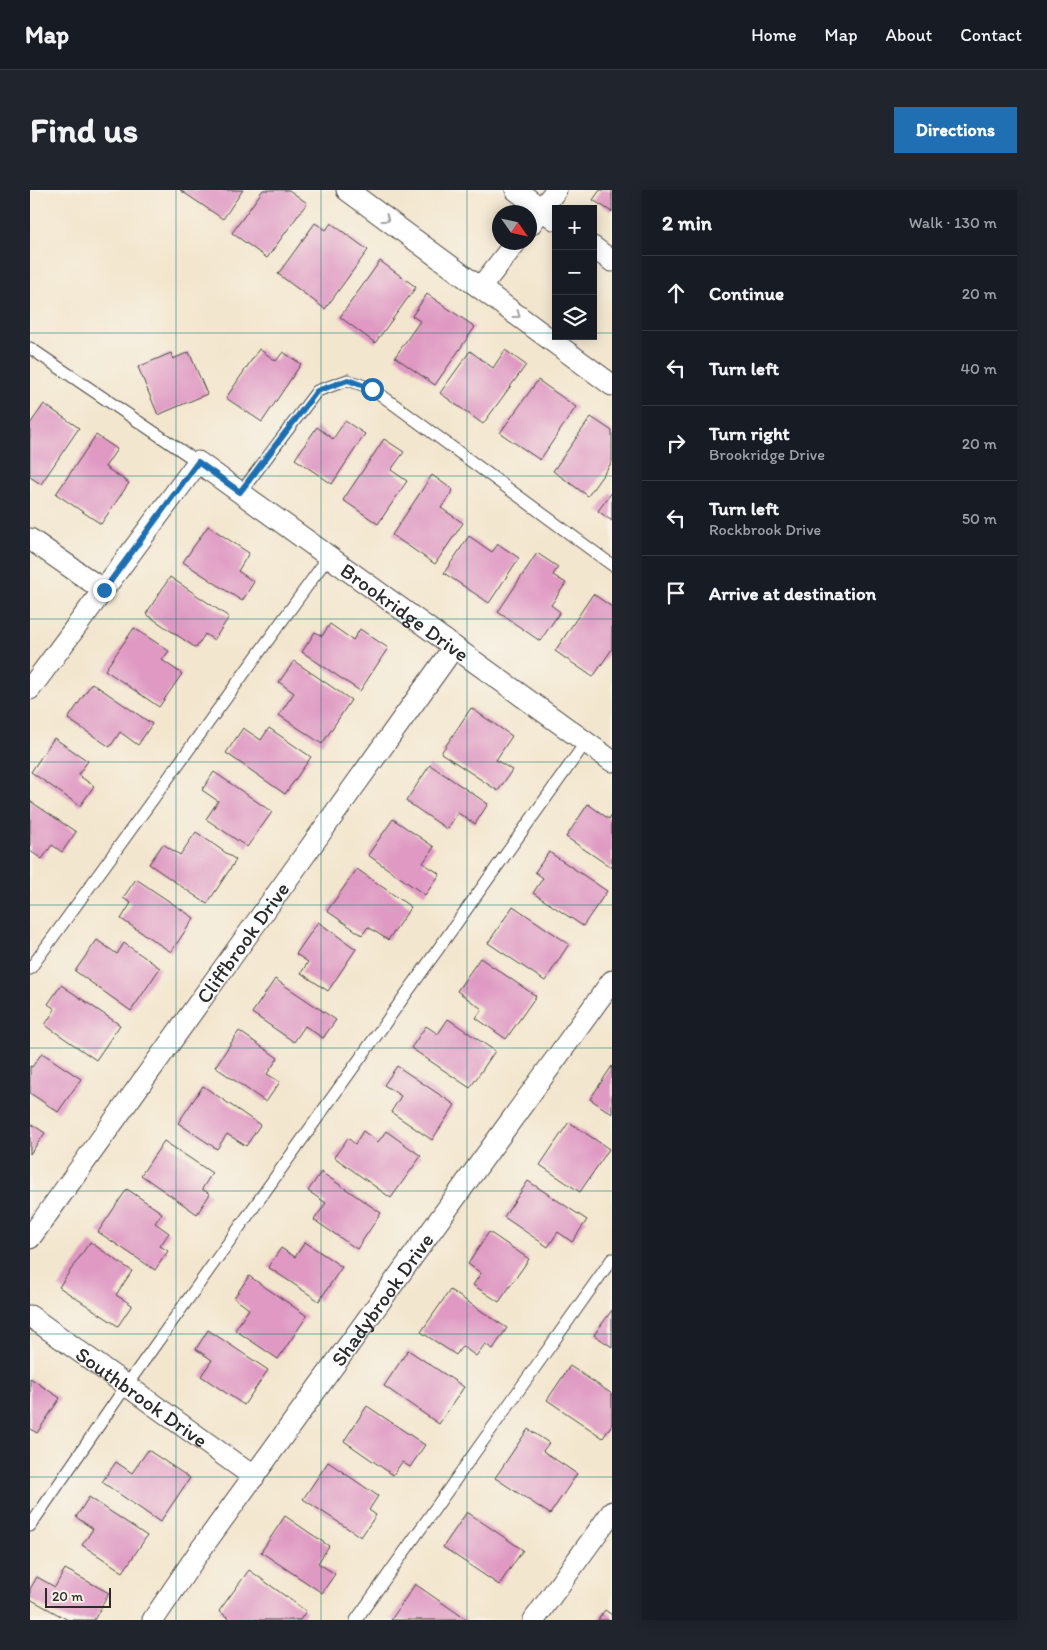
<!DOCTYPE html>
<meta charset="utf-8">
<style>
body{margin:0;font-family:Itim,sans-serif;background:#20242c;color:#f1f3f6}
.controls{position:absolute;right:15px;top:15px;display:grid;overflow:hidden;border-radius:0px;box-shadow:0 2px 12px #0003}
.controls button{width:45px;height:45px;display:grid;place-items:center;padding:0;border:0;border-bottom:1px solid #363941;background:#171b24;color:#f1f3f6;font:25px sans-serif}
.compass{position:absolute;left:462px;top:15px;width:45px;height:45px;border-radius:50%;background:#171b24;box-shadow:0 2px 12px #0003;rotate:124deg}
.scale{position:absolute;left:15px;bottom:12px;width:66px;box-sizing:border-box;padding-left:5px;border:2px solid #2b2b2b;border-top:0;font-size:14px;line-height:18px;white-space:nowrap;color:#2b2b2b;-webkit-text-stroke:4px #f7f3e8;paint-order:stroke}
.stop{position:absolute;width:15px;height:15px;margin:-11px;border:4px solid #1f6fb2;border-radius:50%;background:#fff}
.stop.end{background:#1f6fb2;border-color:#fff;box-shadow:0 1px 5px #0008}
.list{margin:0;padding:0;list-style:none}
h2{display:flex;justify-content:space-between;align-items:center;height:65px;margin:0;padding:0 20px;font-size:21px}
h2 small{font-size:16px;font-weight:400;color:#9ea1a6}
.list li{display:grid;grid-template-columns:32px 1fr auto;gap:15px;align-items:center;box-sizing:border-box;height:75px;padding:0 20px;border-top:1px solid #363941}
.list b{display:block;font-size:19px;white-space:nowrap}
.list p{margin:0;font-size:16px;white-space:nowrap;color:#9ea1a6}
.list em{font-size:16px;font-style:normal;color:#9ea1a6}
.icon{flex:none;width:28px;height:28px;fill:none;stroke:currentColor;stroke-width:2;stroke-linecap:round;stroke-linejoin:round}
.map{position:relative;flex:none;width:582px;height:1430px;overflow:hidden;border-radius:0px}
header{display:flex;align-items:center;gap:30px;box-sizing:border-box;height:70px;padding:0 25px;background:#171b24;border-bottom:1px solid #363941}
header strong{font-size:24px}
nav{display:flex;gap:28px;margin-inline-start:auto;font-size:18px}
.intro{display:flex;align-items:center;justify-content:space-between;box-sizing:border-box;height:120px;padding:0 30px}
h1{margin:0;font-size:35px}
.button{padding:12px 22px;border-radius:0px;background:#1f6fb2;color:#fff;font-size:18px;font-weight:700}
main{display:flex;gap:30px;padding:0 30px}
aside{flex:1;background:#171b24;border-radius:0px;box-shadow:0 2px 12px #0003}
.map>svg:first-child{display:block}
.building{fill:#df99c3}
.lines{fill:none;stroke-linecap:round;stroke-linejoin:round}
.lane-casing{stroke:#494743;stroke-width:13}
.street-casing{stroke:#494743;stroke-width:23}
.lane{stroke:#fff;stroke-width:11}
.street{stroke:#fff;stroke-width:21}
.oneway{stroke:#a0a0a0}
.route{stroke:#1f6fb2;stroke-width:6}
.grid{fill:none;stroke:#0f766e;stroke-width:1;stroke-opacity:0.55}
.labels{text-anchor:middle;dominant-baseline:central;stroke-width:4.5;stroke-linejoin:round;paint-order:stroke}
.street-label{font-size:21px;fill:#2b2b2b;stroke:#f7f3e8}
</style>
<header>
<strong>Map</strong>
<nav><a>Home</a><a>Map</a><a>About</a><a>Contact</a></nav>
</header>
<div class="intro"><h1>Find us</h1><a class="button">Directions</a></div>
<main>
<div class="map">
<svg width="582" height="1430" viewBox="0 0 582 1430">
<rect width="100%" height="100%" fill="#f7f3e8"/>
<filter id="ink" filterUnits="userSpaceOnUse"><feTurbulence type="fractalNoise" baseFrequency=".02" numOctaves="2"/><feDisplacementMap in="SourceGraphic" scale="10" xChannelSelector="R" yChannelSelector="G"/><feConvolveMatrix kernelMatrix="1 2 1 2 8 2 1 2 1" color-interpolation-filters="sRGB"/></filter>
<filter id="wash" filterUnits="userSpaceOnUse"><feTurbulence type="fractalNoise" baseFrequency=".0096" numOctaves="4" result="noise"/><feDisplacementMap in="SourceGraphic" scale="20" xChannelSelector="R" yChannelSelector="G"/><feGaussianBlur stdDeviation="1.12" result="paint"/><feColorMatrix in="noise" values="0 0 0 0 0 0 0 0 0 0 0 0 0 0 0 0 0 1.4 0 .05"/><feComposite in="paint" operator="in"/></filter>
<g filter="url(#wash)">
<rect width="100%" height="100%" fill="#f3e6ce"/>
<g id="blocks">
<path class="building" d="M150 0H213L193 29Z
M233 0H259L277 13 237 68 202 43Z
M570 0H582V22L563 10Z
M285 33 296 40 301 33 338 60 295 119 248 84Z
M350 71 386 97 345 153 310 127Z
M397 104 445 137 405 195 365 167 390 131 382 126Z
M229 159 246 171 253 162 271 174 232 232 196 208Z
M475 160 496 175 453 234 410 203 440 161 463 178Z
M159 162 177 204 128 225 108 177 141 163 143 169Z
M508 190 546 217 510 270 470 243Z
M14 214 49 238 11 294 0 287V234Z
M561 227 582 241V272L558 306 523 281Z
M315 231 335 244 302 294 265 269 287 237 303 249Z
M66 245 87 259 75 277 99 293 71 334 26 304Z
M354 249 374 262 361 280 377 291 348 334 313 310Z
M402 285 423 300 411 318 433 333 405 374 362 345Z
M582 302V331L568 321Z
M178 336 219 363 208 381 224 392 212 411 153 372Z
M439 346 462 362 468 354 489 368 459 413 414 383Z
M507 363 528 377 523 385 536 393 521 415 530 422 510 451 468 422Z
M140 387 199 427 184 450 175 444 166 458 116 424Z
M563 404 582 417V459L563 487 525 461Z
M300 434 323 450 330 439 358 458 330 501 272 462 285 442 292 446Z
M104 438 139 461 132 470 152 484 129 517 75 480Z
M264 471 321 510 292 554 249 525 264 503 249 492Z
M62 493 122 534 108 555 90 542 80 557 38 529Z
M441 518 482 546 466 570 482 580 468 601 411 563Z
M213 538 231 550 239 538 281 567 255 604 196 563Z
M24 548 58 571 48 585 64 596 50 616 1 582Z
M400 575 458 614 445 634 428 623 417 639 376 611Z
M184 582 242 622 217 657 176 629 188 611 172 600Z
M0 611 46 642 32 662 22 655 12 669 0 661Z
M558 614 579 629 582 624V678L536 647Z
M363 629 404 657 393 673 410 684 395 705 338 665Z
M166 642 206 670 177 714 119 674 133 654 150 665Z
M519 662 577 701 553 736 503 703 513 688 505 682Z
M327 679 381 717 358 750 338 737 332 745 297 721Z
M106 689 164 728 141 762 91 729 101 713 93 708Z
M483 716 539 754 515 791 458 753Z
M288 732 326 759 298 801 271 783 278 772 266 764Z
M67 750 87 764 94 753 130 778 101 821 45 781Z
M450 768 506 806 476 849 446 828 452 819 427 801Z
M245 789 306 830 293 848 275 836 264 852 222 823Z
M31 795 90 835 66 870 15 835 25 819 18 814Z
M418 829 465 861 440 898 381 858 396 836 408 844Z
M209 841 248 868 237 884 250 892 236 912 185 877Z
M12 863 51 889 28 922 0 903V876L2 877Z
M367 876 425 915 402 950 361 922 371 906 354 895Z
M582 876V924L560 909Z
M173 896 230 935 216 956 197 944 187 959 148 933Z
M539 932 579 959 550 1002 510 975Z
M0 933 15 943 0 964Z
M333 941 348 952 356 941 391 966 361 1008 304 967 318 948 325 954Z
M134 951 182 983 172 999 180 1004 167 1024 111 985Z
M291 982 351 1023 327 1059 284 1030 296 1013 278 1001Z
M498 991 557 1030 542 1052 528 1042 518 1057 474 1027Z
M97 999 132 1023 125 1033 139 1043 130 1056 138 1061 125 1080 68 1042Z
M459 1042 499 1069 469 1112 443 1095 451 1083 438 1074Z
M60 1052 102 1081 86 1105 102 1115 88 1136 29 1097Z
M275 1052 312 1077 289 1111 238 1077 251 1058 265 1067Z
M219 1086 277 1126 248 1169 205 1140 219 1119 204 1108Z
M420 1100 477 1138 463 1159 455 1154 446 1166 432 1156 426 1165 391 1142Z
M582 1120V1157L564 1145Z
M178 1140 238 1180 214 1215 171 1186 182 1170 166 1159Z
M378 1160 434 1197 409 1234 354 1196Z
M540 1176 582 1204V1234L573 1248 517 1210Z
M0 1188 30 1208 7 1243 0 1239Z
M337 1216 395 1255 380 1277 372 1272 363 1285 314 1251Z
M498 1239 519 1253 513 1261 547 1284 520 1324 465 1288Z
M118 1260 160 1288 130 1332 72 1292 86 1272 102 1283Z
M298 1272 348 1306 339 1320 346 1325 331 1347 273 1309Z
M59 1307 117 1346 93 1382 52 1355 63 1339 46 1327Z
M437 1322 493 1360 469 1395 413 1357Z
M255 1326 299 1356 288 1373 305 1384 292 1403 231 1362Z
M35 1379 79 1403 64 1430H38L0 1409V1399L7 1387 25 1397Z
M219 1380 276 1421 270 1430H201L189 1421Z
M385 1394 437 1430H361Z
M575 1420 582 1425V1430H568Z"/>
</g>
</g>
<g filter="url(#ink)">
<use href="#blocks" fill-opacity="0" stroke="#494743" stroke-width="1"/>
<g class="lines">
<g class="lane-casing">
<path id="lane" d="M0 158 168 272
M211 302 287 201 318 190 343 199 582 375
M0 779 299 366
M0 1336 96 1196 556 552
M326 1430 582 1069"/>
</g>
<g class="street-casing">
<g id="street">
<path d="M317 0 582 195"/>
<path d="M486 0 526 30"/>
<path d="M500 35 526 0"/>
<path d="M563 57 582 71"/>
<path d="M450 98 486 52"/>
<path d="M0 349 73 400"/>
<path id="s1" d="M0 499 168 272 582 571"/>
<path id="s2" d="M0 1048 424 457"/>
<path id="s3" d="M0 1126 224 1287"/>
<path id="s4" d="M123 1430 171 1359 582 791"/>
<path d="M504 1430 582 1322"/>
</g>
</g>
<use href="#lane" class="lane"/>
<use href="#street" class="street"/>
</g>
<defs><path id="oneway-chevron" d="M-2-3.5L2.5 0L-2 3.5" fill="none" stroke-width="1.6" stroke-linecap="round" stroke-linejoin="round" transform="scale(1.25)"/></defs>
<g class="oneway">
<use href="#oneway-chevron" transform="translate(356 29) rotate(36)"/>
<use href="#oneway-chevron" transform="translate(487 125) rotate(36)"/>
</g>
</g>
<g class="lines" filter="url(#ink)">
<path class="route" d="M74 400 168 272 210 302 287 201 318 190 342 199"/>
</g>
<path class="grid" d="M146 0V1430M291 0V1430M437 0V1430M0 143H526M563 143H582M0 286H582M0 429H582M0 572H582M0 715H582M0 858H582M0 1001H582M0 1144H582M0 1287H582"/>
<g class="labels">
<g class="street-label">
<text stroke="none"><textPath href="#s1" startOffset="538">Brookridge Drive</textPath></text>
<text stroke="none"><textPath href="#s2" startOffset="364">Cliffbrook Drive</textPath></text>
<text stroke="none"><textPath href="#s4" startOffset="394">Shadybrook Drive</textPath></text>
<text stroke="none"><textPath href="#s3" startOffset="138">Southbrook Drive</textPath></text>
</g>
</g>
</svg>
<div class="controls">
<button>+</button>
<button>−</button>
<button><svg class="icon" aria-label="layers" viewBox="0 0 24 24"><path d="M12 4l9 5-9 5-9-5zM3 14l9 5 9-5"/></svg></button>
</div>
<svg class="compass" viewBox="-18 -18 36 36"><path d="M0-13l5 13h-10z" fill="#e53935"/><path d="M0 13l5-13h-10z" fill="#9ea1a6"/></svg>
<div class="scale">20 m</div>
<div class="stop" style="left:342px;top:199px"></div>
<div class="stop end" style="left:74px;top:400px"></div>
</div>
<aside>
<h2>2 min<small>Walk · 130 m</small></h2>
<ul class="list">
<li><svg class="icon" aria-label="ahead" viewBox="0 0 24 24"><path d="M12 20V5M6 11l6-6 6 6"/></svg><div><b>Continue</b></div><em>20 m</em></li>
<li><svg class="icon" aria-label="left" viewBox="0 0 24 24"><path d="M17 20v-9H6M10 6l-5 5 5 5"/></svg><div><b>Turn left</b></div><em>40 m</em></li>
<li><svg class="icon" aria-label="right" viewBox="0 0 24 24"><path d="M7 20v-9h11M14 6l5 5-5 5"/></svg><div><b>Turn right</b><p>Brookridge Drive</p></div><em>20 m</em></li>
<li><svg class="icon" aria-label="left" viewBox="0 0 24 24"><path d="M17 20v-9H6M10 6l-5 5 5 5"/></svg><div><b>Turn left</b><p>Rockbrook Drive</p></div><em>50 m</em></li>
<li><svg class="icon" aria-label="arrive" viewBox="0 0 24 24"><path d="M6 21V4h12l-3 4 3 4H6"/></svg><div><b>Arrive at destination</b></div></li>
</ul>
</aside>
</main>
